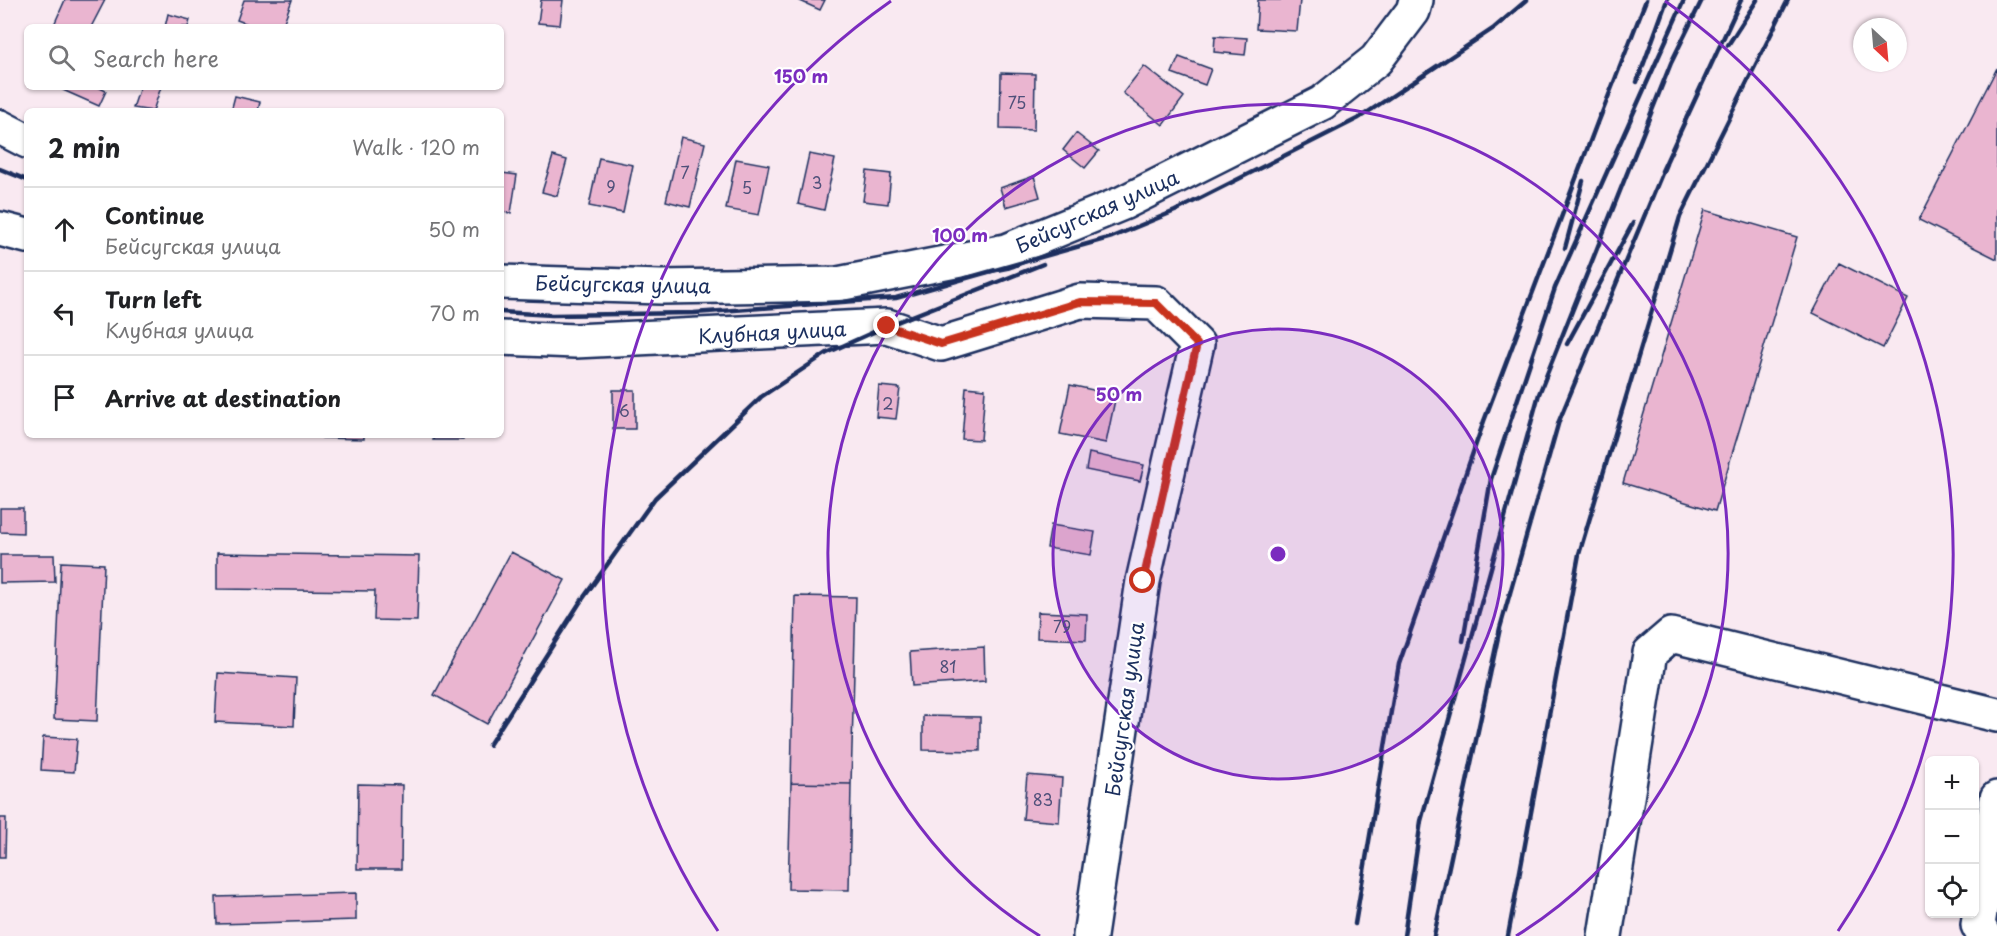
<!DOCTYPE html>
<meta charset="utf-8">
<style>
body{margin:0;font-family:"Playpen Sans",sans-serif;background:#f2f2f2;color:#202124}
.controls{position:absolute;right:18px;bottom:18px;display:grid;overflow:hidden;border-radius:9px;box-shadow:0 2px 4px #0004}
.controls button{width:54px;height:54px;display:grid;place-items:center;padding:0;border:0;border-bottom:2px solid #e0e0e0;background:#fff;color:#202124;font:30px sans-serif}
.compass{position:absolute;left:1853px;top:18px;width:54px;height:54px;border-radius:50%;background:#fff;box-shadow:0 2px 4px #0004;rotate:154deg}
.stop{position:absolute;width:18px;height:18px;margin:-14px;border:4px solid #c8321e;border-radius:50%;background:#fff}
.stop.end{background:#c8321e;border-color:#fff;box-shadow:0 2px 6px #0008}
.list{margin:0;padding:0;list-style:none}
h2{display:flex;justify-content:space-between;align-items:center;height:78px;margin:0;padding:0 24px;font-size:26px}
h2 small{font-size:20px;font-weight:400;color:#757577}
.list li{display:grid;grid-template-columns:39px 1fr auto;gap:18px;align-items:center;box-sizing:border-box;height:84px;padding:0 24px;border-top:2px solid #e0e0e0}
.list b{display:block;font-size:22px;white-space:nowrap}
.list p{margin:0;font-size:20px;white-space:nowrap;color:#757577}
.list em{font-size:20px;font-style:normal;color:#757577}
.icon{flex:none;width:33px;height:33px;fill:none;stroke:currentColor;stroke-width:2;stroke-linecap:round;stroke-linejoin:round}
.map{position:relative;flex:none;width:1997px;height:936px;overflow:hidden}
.search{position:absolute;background:#fff;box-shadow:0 2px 4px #0004;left:24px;top:24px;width:480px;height:66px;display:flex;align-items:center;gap:15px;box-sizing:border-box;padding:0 21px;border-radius:9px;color:#757577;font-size:22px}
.panel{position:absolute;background:#fff;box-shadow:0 2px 4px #0004;left:24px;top:108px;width:480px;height:330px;border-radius:9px}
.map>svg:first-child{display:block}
.building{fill:#eab5d0;stroke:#1b2f5e;stroke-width:1.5}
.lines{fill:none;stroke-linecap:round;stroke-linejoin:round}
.minor-casing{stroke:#1b2f5e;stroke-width:38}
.minor{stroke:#fff;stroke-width:33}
.rail{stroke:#1b2f5e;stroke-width:4.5}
.route{stroke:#c8321e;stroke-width:8}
.ring{fill:none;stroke:#7b2cbf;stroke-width:3}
.labels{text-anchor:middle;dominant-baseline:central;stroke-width:4.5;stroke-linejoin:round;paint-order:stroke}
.number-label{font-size:16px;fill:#4f507a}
.street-label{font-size:20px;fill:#1b2f5e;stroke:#fff}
.centre{fill:#7b2cbf;stroke:#fff;stroke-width:3}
.ring-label{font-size:18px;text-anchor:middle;font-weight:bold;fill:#7b2cbf;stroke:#fff;stroke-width:4.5;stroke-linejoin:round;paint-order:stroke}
</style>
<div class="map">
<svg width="1997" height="936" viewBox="0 0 1997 936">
<rect width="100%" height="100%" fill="#f9e9f1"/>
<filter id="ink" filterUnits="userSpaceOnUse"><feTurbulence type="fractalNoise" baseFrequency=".0167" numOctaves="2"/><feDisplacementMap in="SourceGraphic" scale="12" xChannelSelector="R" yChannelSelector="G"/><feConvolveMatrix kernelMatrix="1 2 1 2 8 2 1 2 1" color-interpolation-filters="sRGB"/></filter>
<g filter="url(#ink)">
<path class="building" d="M65 0H105L91 27H53Z
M244 0H292L282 27H256L237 20Z
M541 0H563L560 25 538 23Z
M798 0H825L820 10Z
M1258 0H1300L1297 31 1256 29Z
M168 14 190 20 188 27H165Z
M1215 36 1247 38 1245 55 1214 52Z
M1179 57 1211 69 1205 85 1172 73Z
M1144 66 1184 97 1163 125 1123 93Z
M1997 68V259L1919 220Z
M1001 73 1035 74 1034 130 1000 129Z
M64 87H98L106 91 99 106 63 90Z
M140 87H161L153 111 133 108Z
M235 96 260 102 258 111H231Z
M1076 133 1099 151 1085 168 1063 150Z
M681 137 705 143 690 207 666 201Z
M809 154 835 159 824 210 798 204Z
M553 156 567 160 557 196 542 192Z
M599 158 633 165 623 213 589 206Z
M736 159 769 165 759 215 726 209Z
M867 171 891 174 888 204 863 201Z
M502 173 517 175 511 213 501 212Z
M1034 176 1040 197 1006 207 1000 188Z
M1705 210 1797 237 1715 511 1623 483Z
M1839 263 1908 298 1883 348 1813 313Z
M1070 385 1116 395 1106 443 1060 434Z
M879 386 900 388 896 419 876 417Z
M966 387 985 389 981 440 962 439Z
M613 390H635V429H613Z
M322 435H364V439L322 438Z
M434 435H463V440H433Z
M1089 453 1144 465 1140 481 1086 470Z
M0 508H23V533L0 532Z
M1051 525 1095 532 1091 555 1047 548Z
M511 552 565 580 487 724 434 695Z
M217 553 419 556 417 621 374 620 375 591 217 589Z
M0 555H54L55 582 0 583Z
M61 562 104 564 97 721 54 719Z
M795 596 856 597 851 784 791 783Z
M1038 612 1087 614 1086 640 1037 638Z
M984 647 985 681 912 686 910 652Z
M218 673 296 678 294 726 215 722Z
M923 716 980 717V751L923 750Z
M43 737 77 739 74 772 41 770Z
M1027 775 1062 778 1059 822 1023 819Z
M791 783 851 784 849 890 788 889Z
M358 784 402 785 401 869H357Z
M0 818H6L5 857H0Z
M356 893V920L217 924 216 897Z"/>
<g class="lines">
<g class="minor-casing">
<path id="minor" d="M0 127 27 141
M0 229 27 236
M501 282 661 287 838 284 1006 251 1123 203 1322 103 1376 60 1413 11 1416 0
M501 338 575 341 887 326 941 344 1080 301 1156 303 1197 344 1143 581 1090 936
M1605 936 1650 653 1671 635 1997 715
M1984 936 1978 925 1997 798"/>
</g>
<use href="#minor" class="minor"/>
<path class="rail" d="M1728 45 1757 0
M1637 82 1667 0
M1598 123 1646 0
M0 169 27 180
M1662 171 1741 0
M1565 248 1583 181
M501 312 552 315 694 313 896 298 1112 237 1175 211 1359 118 1494 28 1527 0
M1567 344 1633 223
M1463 641 1491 479 1555 288 1684 0
M489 745 579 604 655 498 761 397 827 353 887 326 1043 264
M1355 924 1399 664 1484 421 1600 115
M1404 936 1421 821 1539 394 1671 63 1702 0
M1434 936 1500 628 1559 421 1666 164
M1508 936 1579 554 1680 217 1788 0"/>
</g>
</g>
<g class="lines" filter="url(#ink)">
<path class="route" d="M887 326 941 344 1080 302 1156 303 1197 344 1143 581"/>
</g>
<circle cx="1278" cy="554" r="225" fill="#7b2cbf" fill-opacity=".12"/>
<g class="ring">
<circle cx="1278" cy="554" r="225"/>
<path d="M1040 936A450 450 0 1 1 1516 936"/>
<path d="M718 931A675 675 0 0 1 891 1M1665 1A675 675 0 0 1 1838 931"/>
</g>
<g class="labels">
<g class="number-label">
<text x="1017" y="102">75</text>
<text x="685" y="172">7</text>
<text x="817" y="182">3</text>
<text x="611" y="186">9</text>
<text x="747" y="187">5</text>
<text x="888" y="403">2</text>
<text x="624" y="410">6</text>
<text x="1062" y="626">79</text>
<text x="948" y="666">81</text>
<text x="1043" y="799">83</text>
</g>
<g class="street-label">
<text transform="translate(1097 211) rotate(-24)">Бейсугская улица</text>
<text transform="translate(623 284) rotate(1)">Бейсугская улица</text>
<text transform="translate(772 332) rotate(-3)">Клубная улица</text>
<text transform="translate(1124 709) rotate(-82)">Бейсугская улица</text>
</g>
</g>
<circle cx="1278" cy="554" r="9" class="centre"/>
<g class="ring-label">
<text x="801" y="83">150 m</text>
<text x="960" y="242">100 m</text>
<text x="1119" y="401">50 m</text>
</g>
</svg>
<div class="controls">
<button>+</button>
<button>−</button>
<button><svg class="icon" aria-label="locate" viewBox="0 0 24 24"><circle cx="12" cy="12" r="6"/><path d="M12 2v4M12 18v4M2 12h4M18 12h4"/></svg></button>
</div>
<svg class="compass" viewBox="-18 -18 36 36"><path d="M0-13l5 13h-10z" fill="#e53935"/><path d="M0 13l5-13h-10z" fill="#757577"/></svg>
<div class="stop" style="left:1143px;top:581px"></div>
<div class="stop end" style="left:887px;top:326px"></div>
<div class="search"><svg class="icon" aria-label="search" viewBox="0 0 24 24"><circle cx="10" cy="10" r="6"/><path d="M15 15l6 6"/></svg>Search here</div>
<section class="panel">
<h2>2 min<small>Walk · 120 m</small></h2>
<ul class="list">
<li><svg class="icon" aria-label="ahead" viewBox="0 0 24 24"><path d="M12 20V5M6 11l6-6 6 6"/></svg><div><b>Continue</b><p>Бейсугская улица</p></div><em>50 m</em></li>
<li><svg class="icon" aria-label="left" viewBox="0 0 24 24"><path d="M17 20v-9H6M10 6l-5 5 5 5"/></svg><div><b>Turn left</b><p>Клубная улица</p></div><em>70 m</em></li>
<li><svg class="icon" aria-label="arrive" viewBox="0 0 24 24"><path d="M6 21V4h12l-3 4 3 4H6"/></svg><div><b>Arrive at destination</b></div></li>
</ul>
</section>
</div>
